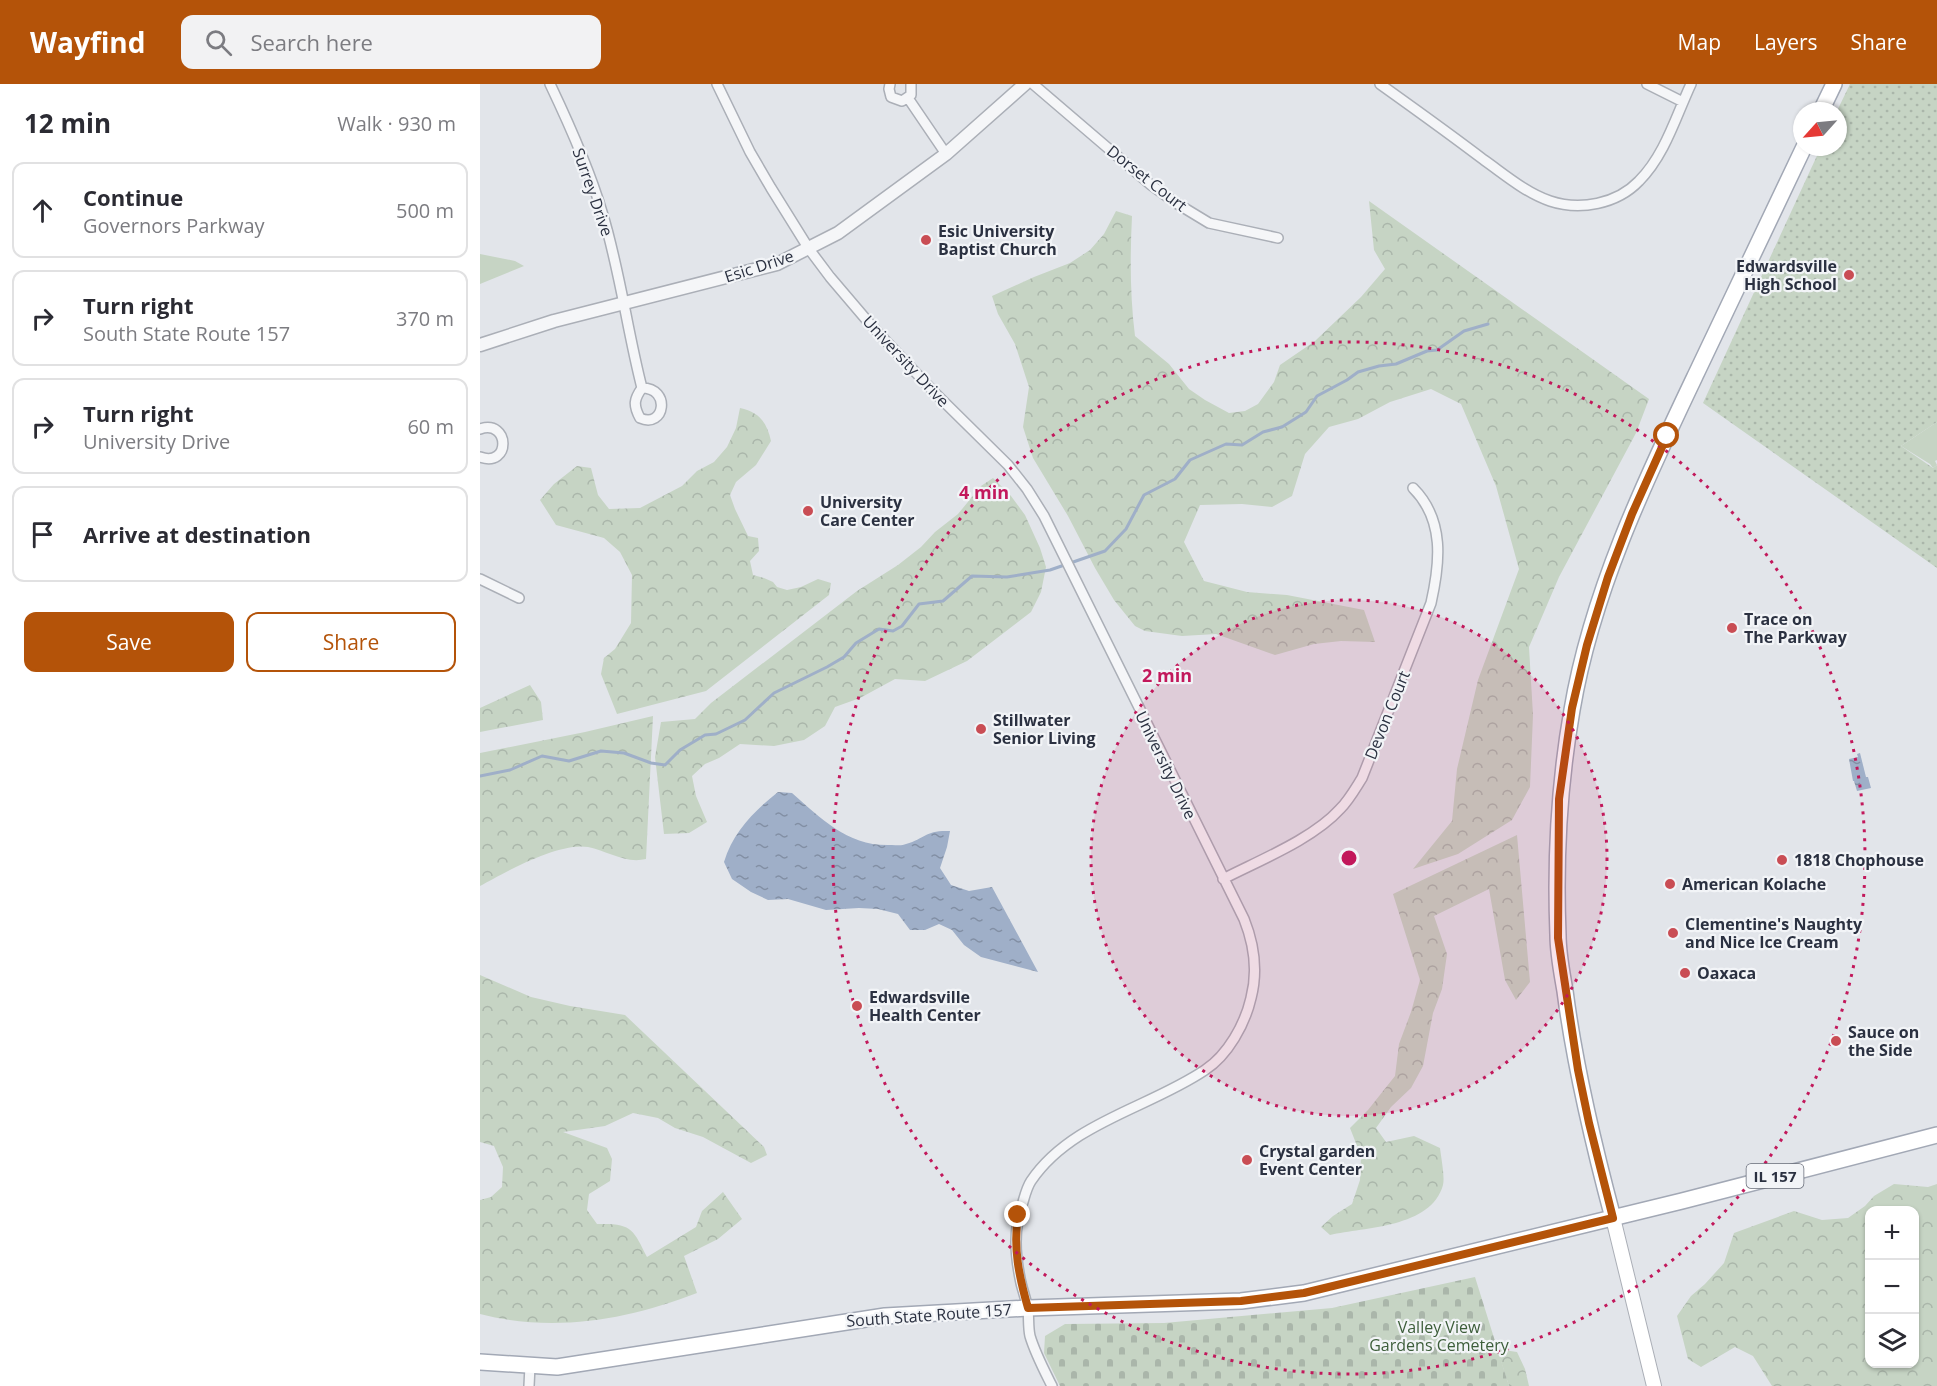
<!DOCTYPE html>
<meta charset="utf-8">
<style>
body{margin:0;font-family:"Open Sans",sans-serif;background:#f2f2f3;color:#2b2b33}
.controls{position:absolute;right:18px;bottom:18px;display:grid;overflow:hidden;border-radius:12px;box-shadow:0 2px 4px #0004}
.controls button{width:54px;height:54px;display:grid;place-items:center;padding:0;border:0;border-bottom:2px solid #e1e1e2;background:#fff;color:#2b2b33;font:30px sans-serif}
.compass{position:absolute;left:1313px;top:18px;width:54px;height:54px;border-radius:50%;background:#fff;box-shadow:0 2px 4px #0004;rotate:243deg}
.stop{position:absolute;width:18px;height:18px;margin:-14px;border:4px solid #b45309;border-radius:50%;background:#fff}
.stop.end{background:#b45309;border-color:#fff;box-shadow:0 2px 6px #0008}
.list{margin:0;padding:0;list-style:none}
h2{display:flex;justify-content:space-between;align-items:center;height:78px;margin:0;padding:0 24px;font-size:26px}
h2 small{font-size:20px;font-weight:400;color:#7c7c81}
.list li{display:grid;grid-template-columns:39px 1fr auto;gap:18px;align-items:center;box-sizing:border-box;height:96px;margin:0 12px 12px;padding:0 12px;border:2px solid #e1e1e2;border-radius:12px}
.list b{display:block;font-size:22px;white-space:nowrap}
.list p{margin:0;font-size:20px;white-space:nowrap;color:#7c7c81}
.list em{font-size:20px;font-style:normal;color:#7c7c81}
.actions{display:flex;gap:12px;padding:18px 24px}
.actions a{flex:1;padding:14px 0;border:2px solid #b45309;border-radius:12px;text-align:center;font-size:21px;color:#b45309}
.actions .main{background:#b45309;color:#fff}
.icon{flex:none;width:33px;height:33px;fill:none;stroke:currentColor;stroke-width:2;stroke-linecap:round;stroke-linejoin:round}
.map{position:relative;flex:none;width:1457px;height:1302px;overflow:hidden}
header{display:flex;align-items:center;gap:36px;box-sizing:border-box;height:84px;padding:0 30px;background:#b45309;color:#fff}
header strong{font-size:28px}
nav{display:flex;gap:33px;margin-inline-start:auto;font-size:21px}
.search{width:420px;height:54px;background:#f2f2f3;display:flex;align-items:center;gap:15px;box-sizing:border-box;padding:0 21px;border-radius:12px;color:#7c7c81;font-size:22px}
main{display:flex}
aside{flex:1;background:#fff}
.map>svg:first-child{display:block}
.grass{fill:url(#grass-dots)}
.forest{fill:url(#forest-crowns);fill-rule:evenodd}
.cemetery{fill:url(#cemetery-stones)}
.park{fill:#c6d4c4}
.water{fill:url(#water-ripples)}
.lines{fill:none;stroke-linecap:round;stroke-linejoin:round}
.stream{stroke:#9fafc8;stroke-width:3}
.minor-casing{stroke:#abafb7;stroke-width:12}
.tertiary-casing{stroke:#abafb7;stroke-width:15}
.secondary-casing{stroke:#abafb7;stroke-width:16}
.primary-casing{stroke:#a2a8b5;stroke-width:18}
.minor{stroke:#f5f6f8;stroke-width:9}
.tertiary{stroke:#f5f6f8;stroke-width:12}
.secondary{stroke:#fff;stroke-width:14}
.primary{stroke:#fff;stroke-width:15}
.route{stroke:#b45309;stroke-width:8}
.ring{fill:none;stroke:#c2185b;stroke-width:3;stroke-dasharray:3 6}
.poi-dot{fill:#c94d54;stroke:#f2f4f7;stroke-width:2}
.labels{text-anchor:middle;dominant-baseline:central;stroke-width:4.5;stroke-linejoin:round;paint-order:stroke}
.shield{fill:#f2f4f7;stroke:#676c78;stroke-width:1.5}
.shield-label{font-size:15px;font-weight:bold;fill:#2b3141}
.street-label{font-size:16px;fill:#2b3141;stroke:#f2f4f7}
.poi-label{font-size:16px;font-weight:bold;fill:#2b3141;stroke:#f2f4f7;text-anchor:start}
.park-label{font-size:16px;fill:#3c5d39;stroke:#f2f4f7}
.centre{fill:#c2185b;stroke:#f2f4f7;stroke-width:3}
.ring-label{font-size:18px;text-anchor:middle;font-weight:bold;fill:#c2185b;stroke:#f2f4f7;stroke-width:4.5;stroke-linejoin:round;paint-order:stroke}
</style>
<header>
<strong>Wayfind</strong>
<div class="search"><svg class="icon" aria-label="search" viewBox="0 0 24 24"><circle cx="10" cy="10" r="6"/><path d="M15 15l6 6"/></svg>Search here</div>
<nav><a>Map</a><a>Layers</a><a>Share</a></nav>
</header>
<main>
<aside>
<h2>12 min<small>Walk · 930 m</small></h2>
<ul class="list">
<li><svg class="icon" aria-label="ahead" viewBox="0 0 24 24"><path d="M12 20V5M6 11l6-6 6 6"/></svg><div><b>Continue</b><p>Governors Parkway</p></div><em>500 m</em></li>
<li><svg class="icon" aria-label="right" viewBox="0 0 24 24"><path d="M7 20v-9h11M14 6l5 5-5 5"/></svg><div><b>Turn right</b><p>South State Route 157</p></div><em>370 m</em></li>
<li><svg class="icon" aria-label="right" viewBox="0 0 24 24"><path d="M7 20v-9h11M14 6l5 5-5 5"/></svg><div><b>Turn right</b><p>University Drive</p></div><em>60 m</em></li>
<li><svg class="icon" aria-label="arrive" viewBox="0 0 24 24"><path d="M6 21V4h12l-3 4 3 4H6"/></svg><div><b>Arrive at destination</b></div></li>
</ul>
<div class="actions"><a class="main">Save</a><a>Share</a></div>
</aside>
<div class="map">
<svg width="1457" height="1302" viewBox="0 0 1457 1302">
<defs>
<pattern id="grass-dots" width="8" height="8" patternUnits="userSpaceOnUse" patternTransform="scale(1.5)"><rect width="8" height="8" fill="#c6d4c4"/><path d="M2 2h.1M6 6h.1" fill="none" stroke="#aab6aa" stroke-width="1.8" stroke-linecap="round"/></pattern>
<pattern id="forest-crowns" width="20" height="18" patternUnits="userSpaceOnUse" patternTransform="scale(1.5)"><rect width="20" height="18" fill="#c6d4c4"/><path d="M2 6a3 3 0 1 1 6 0M12 15a3 3 0 1 1 6 0" fill="none" stroke="#aab6aa"/></pattern>
<pattern id="cemetery-stones" width="16" height="16" patternUnits="userSpaceOnUse" patternTransform="scale(1.5)"><rect width="16" height="16" fill="#c6d4c4"/><path d="M2 7V4a2 2 0 0 1 4 0v3zM10 15v-3a2 2 0 0 1 4 0v3z" fill="#aab6aa"/></pattern>
<pattern id="water-ripples" width="26" height="14" patternUnits="userSpaceOnUse" patternTransform="scale(1.5)"><rect width="26" height="14" fill="#9fafc8"/><path d="M2 4q2-2 4 0t4 0M15 11q2-2 4 0t4 0" fill="none" stroke="#828fa4"/></pattern>
</defs>
<rect width="100%" height="100%" fill="#e2e5ea"/>
<path class="grass" d="M1370 0H1457V338L1421 362 1453 384 1457 381V484L1223 319 1341 63H1358L1357 27Z"/>
<path class="forest" d="M889 117 1169 315 1156 349 1079 493 1049 563 1053 631 1050 703 1032 736 978 770 933 785 972 737 977 685 998 596 1039 485 1016 402 981 320 951 305 910 318 878 335 849 343 825 370 812 412 792 423 762 420 720 421 704 458 724 497 767 508 807 511 884 526 895 558 861 557 834 560 795 571 736 550 702 552 665 547 655 542 634 516 615 484 588 432 553 374 543 343 549 303 535 260 518 230 512 212 554 193 590 179 610 166 624 150 636 127 652 132C650 172 650 212 655 252L689 280 709 305 725 316 749 329 765 327 778 320 794 298 800 281 835 257 881 213 905 185 894 166Z
M260 324C279 328 287 338 291 357L276 381 256 398 250 411 255 425 268 452 278 454 279 467 270 477 273 491 284 494 293 498 297 503 307 506 321 503 338 495 351 499 349 511 226 607 137 630 121 590 124 574 135 565 151 539 152 491 140 468 124 454 76 441 60 416 74 400 97 382 111 384 118 411 129 425 160 424 202 402 217 387 234 378 247 363 256 344Z
M513 394 531 412 545 431 560 464 566 483 561 508 551 528 487 577 445 597 415 595 380 614 355 623 345 642 324 656 294 662 260 660 239 674 225 680 212 692 216 712 227 738 209 749 184 750 175 673 181 638 215 635 231 619 377 507 418 481 441 463 455 448 478 430 501 402Z
M50 601 61 618 63 636 0 648V624Z
M173 632 166 775C145 780 128 767 108 763 79 758 25 788 0 802V669L105 648Z
M1037 751 1050 898 1036 916 1025 896 1009 805 954 832 967 870 962 905 953 929 943 982 931 1004 911 1023 896 1044 906 1058 934 1052 960 1064C961 1073 965 1093 963 1101 951 1144 885 1143 850 1151L841 1143 853 1132 872 1120 880 1096 881 1072 870 1044 888 1026 915 992 919 960 931 928 940 896 913 810Z
M0 891 51 913 90 922 145 931 284 1063 287 1071 271 1079 223 1053 195 1044 178 1034 153 1029 125 1042 83 1048 127 1064 132 1075 130 1097 109 1110 107 1126 117 1140C152 1139 153 1145 167 1173L216 1143 222 1127 243 1108 262 1135 238 1155 204 1172 217 1209C147 1236 74 1249 0 1230V1116L11 1113 22 1103 23 1083 14 1062 0 1058Z
M1414 1100 1448 1103 1457 1100V1302H1292L1273 1272 1255 1263 1221 1283 1208 1275 1197 1232 1211 1212 1225 1200 1244 1179 1254 1149 1314 1127 1342 1136 1368 1134 1385 1122 1394 1112ZM1390 1126H1434V1280H1390Z
M1017 1265 1037 1268 1045 1285 1049 1302H1029Z"/>
<path class="cemetery" d="M995 1193 1029 1302H580L564 1269 565 1252 585 1240 684 1239 852 1224Z"/>
<path class="park" d="M0 170 35 177 44 182 0 200Z
M1457 338V376L1455 377 1457 381 1453 384 1450 380 1421 362Z"/>
<path class="water" d="M1380 669 1386 693H1388L1391 704 1377 707 1374 697H1373L1369 675 1378 673 1377 670Z
M298 708 312 709C342 735 368 763 412 761 416 761 422 762 426 760 446 754 445 746 470 747L467 763 460 784 471 801 489 807 512 803 558 888 501 873 484 861 472 846 459 840 445 846H430L418 830 398 825 379 824 346 826 308 815 288 816 271 808 252 795 244 778C253 748 274 727 298 708Z"/>
<g class="lines">
<path class="stream" d="M0 692 30 686 62 672 89 677 121 667 144 669 171 679 185 681 200 666 225 651 236 650 265 636 294 609 347 583 364 573 376 559 399 545 413 547 422 542 439 520 463 517 492 492 527 493 570 486 625 467 646 445 664 411 695 395 710 376 746 360 762 361 783 348 802 343 826 328 837 312 867 296 878 288 899 282 916 280 947 267 957 266 984 247 1008 240"/>
<g class="minor-casing">
<path id="minor" d="M70 0C90 42 109 84 122 128 140 186 147 246 162 304 154 315 153 321 160 334 185 345 191 304 162 304
M237 0 270 68 291 104 329 165 350 193 390 240 454 308 528 381 547 405 564 432 764 835C774 860 778 887 771 914 765 940 748 971 725 986 669 1024 591 1038 551 1097 547 1103 545 1111 543 1118 533 1145 535 1171 541 1199 543 1207 546 1216 548 1225 549 1234 548 1243 550 1252 555 1269 564 1286 572 1302
M410 0 409 5 411 13 422 17 431 11V0
M553 0 671 101 696 119 729 139 798 154
M900 0C935 25 970 50 1004 76 1024 90 1046 109 1070 117 1100 127 1137 120 1159 97 1185 71 1196 32 1211 0
M1167 0 1203 18
M428 14 466 70
M0 345C30 335 31 384 0 373
M0 495 39 514
M743 795C780 776 833 755 860 725 869 716 875 705 882 694L951 519C960 479 965 436 933 404
M49 1302 50 1282"/>
</g>
<g class="tertiary-casing">
<path id="tertiary" d="M0 261 74 237 297 180 358 149 466 70 545 0"/>
</g>
<g class="secondary-casing">
<path id="secondary" d="M1133 1134 1174 1302"/>
</g>
<g class="primary-casing">
<path id="primary" d="M1341 27 1354 0
M1133 1134C1113 1059 1095 984 1085 907 1082 889 1078 870 1078 851 1075 776 1079 700 1092 626 1112 507 1166 395 1217 288 1253 213 1288 138 1324 63
M0 1278 77 1283 405 1232 548 1224 761 1217 824 1209 1202 1117 1457 1051"/>
</g>
<use href="#minor" class="minor"/>
<use href="#tertiary" class="tertiary"/>
<use href="#secondary" class="secondary"/>
<use href="#primary" class="primary"/>
</g>
<g class="lines">
<path class="route" d="M538 1131C533 1165 539 1192 548 1224L761 1217 824 1209 1133 1134 1109 1039 1098 986 1078 854 1079 715 1092 624 1107 561 1128 493 1152 430 1187 352"/>
</g>
<circle cx="869" cy="774" r="258" fill="#c2185b" fill-opacity=".12"/>
<g class="ring">
<circle cx="869" cy="774" r="258"/>
<circle cx="869" cy="774" r="516"/>
</g>
<g class="poi-dot">
<circle cx="446" cy="156" r="6"/>
<circle cx="1369" cy="191" r="6"/>
<circle cx="328" cy="427" r="6"/>
<circle cx="1252" cy="544" r="6"/>
<circle cx="501" cy="645" r="6"/>
<circle cx="1302" cy="776" r="6"/>
<circle cx="1190" cy="800" r="6"/>
<circle cx="1193" cy="849" r="6"/>
<circle cx="1205" cy="889" r="6"/>
<circle cx="377" cy="922" r="6"/>
<circle cx="1356" cy="957" r="6"/>
<circle cx="767" cy="1076" r="6"/>
</g>
<g class="labels">
<rect class="shield" x="1266.5" y="1080" width="57" height="24" rx="4.5"/>
<g class="shield-label">
<text x="1295" y="1092">IL 157</text>
</g>
<g class="street-label">
<text transform="translate(667 94) rotate(38)">Dorset Court</text>
<text transform="translate(113 108) rotate(71)">Surrey Drive</text>
<text transform="translate(279 182) rotate(-18)">Esic Drive</text>
<text transform="translate(426 277) rotate(47)">University Drive</text>
<text transform="translate(907 631) rotate(-68)">Devon Court</text>
<text transform="translate(686 681) rotate(64)">University Drive</text>
<text transform="translate(449 1231) rotate(-4)">South State Route 157</text>
</g>
<g class="poi-label">
<text x="458" y="147">Esic University<tspan x="458" dy="18">Baptist Church</tspan></text>
<text x="1357" y="182" text-anchor="end">Edwardsville<tspan x="1357" dy="18">High School</tspan></text>
<text x="340" y="418">University<tspan x="340" dy="18">Care Center</tspan></text>
<text x="1264" y="535">Trace on<tspan x="1264" dy="18">The Parkway</tspan></text>
<text x="513" y="636">Stillwater<tspan x="513" dy="18">Senior Living</tspan></text>
<text x="1314" y="776">1818 Chophouse</text>
<text x="1202" y="800">American Kolache</text>
<text x="1205" y="840">Clementine's Naughty<tspan x="1205" dy="18">and Nice Ice Cream</tspan></text>
<text x="1217" y="889">Oaxaca</text>
<text x="389" y="913">Edwardsville<tspan x="389" dy="18">Health Center</tspan></text>
<text x="1368" y="948">Sauce on<tspan x="1368" dy="18">the Side</tspan></text>
<text x="779" y="1067">Crystal garden<tspan x="779" dy="18">Event Center</tspan></text>
</g>
<g class="park-label">
<text x="959" y="1243">Valley View<tspan x="959" dy="18">Gardens Cemetery</tspan></text>
</g>
</g>
<circle cx="869" cy="774" r="9" class="centre"/>
<g class="ring-label">
<text x="504" y="415">4 min</text>
<text x="687" y="598">2 min</text>
</g>
</svg>
<div class="controls">
<button>+</button>
<button>−</button>
<button><svg class="icon" aria-label="layers" viewBox="0 0 24 24"><path d="M12 4l9 5-9 5-9-5zM3 14l9 5 9-5"/></svg></button>
</div>
<svg class="compass" viewBox="-18 -18 36 36"><path d="M0-13l5 13h-10z" fill="#e53935"/><path d="M0 13l5-13h-10z" fill="#7c7c81"/></svg>
<div class="stop" style="left:1187px;top:352px"></div>
<div class="stop end" style="left:538px;top:1131px"></div>
</div>
</main>
